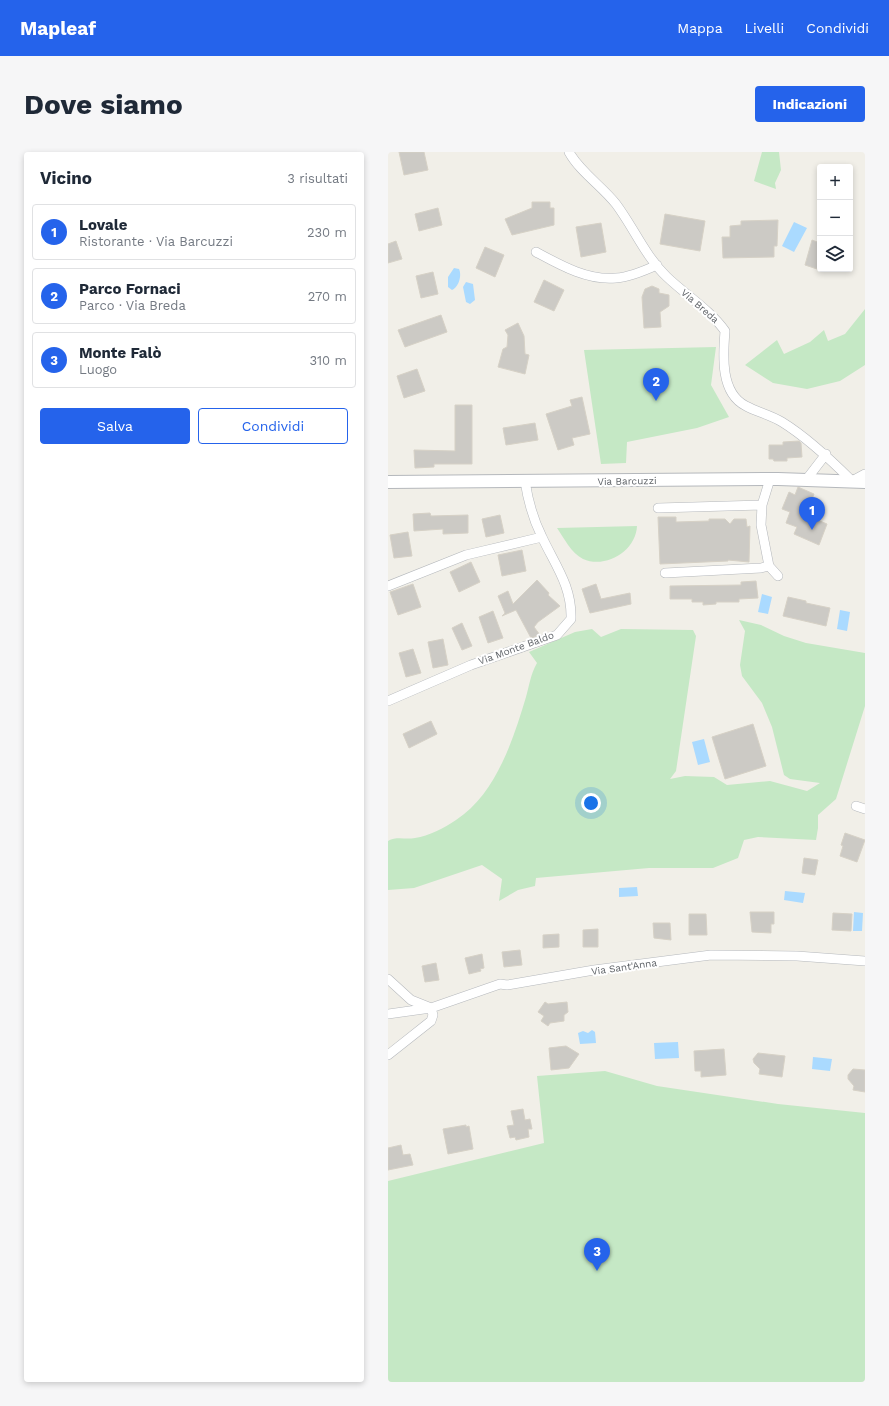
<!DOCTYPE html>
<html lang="it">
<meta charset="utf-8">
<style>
body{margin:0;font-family:"Work Sans",sans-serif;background:#f6f6f7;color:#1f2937}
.controls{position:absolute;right:12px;top:12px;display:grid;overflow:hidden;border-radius:4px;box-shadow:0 2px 6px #0003}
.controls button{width:36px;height:36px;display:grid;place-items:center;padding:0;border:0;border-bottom:1px solid #e0e1e3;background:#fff;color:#1f2937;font:20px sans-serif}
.you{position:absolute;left:203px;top:651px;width:14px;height:14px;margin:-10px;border:3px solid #fff;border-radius:50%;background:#1a73e8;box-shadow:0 0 0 6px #1a73e833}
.badge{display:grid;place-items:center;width:26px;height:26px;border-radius:50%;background:#2563eb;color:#fff;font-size:13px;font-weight:700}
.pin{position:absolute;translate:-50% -33px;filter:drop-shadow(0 1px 2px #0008)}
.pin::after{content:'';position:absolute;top:21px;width:14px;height:12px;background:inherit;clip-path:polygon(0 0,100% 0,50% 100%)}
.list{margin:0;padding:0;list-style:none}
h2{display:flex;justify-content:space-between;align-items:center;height:52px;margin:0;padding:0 16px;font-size:17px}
h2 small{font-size:13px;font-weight:400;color:#747a83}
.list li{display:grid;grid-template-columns:26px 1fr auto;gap:12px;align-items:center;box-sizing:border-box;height:56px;margin:0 8px 8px;padding:0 8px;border:1px solid #e0e1e3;border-radius:4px}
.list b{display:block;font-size:15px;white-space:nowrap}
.list p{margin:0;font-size:13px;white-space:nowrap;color:#747a83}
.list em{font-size:13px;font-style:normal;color:#747a83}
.actions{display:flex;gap:8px;padding:12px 16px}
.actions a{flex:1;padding:9px 0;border:1px solid #2563eb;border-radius:4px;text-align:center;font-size:14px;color:#2563eb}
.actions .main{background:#2563eb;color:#fff}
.icon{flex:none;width:22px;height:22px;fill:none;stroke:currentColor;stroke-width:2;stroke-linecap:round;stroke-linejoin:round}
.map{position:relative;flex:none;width:477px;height:1230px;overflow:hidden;border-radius:4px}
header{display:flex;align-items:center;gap:24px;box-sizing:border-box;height:56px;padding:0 20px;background:#2563eb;color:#fff}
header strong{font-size:19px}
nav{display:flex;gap:22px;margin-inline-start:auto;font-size:14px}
.intro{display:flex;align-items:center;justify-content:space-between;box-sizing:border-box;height:96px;padding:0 24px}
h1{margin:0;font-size:28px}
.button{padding:10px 18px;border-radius:4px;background:#2563eb;color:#fff;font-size:14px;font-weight:700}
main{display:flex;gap:24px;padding:0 24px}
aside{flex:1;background:#fff;border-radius:4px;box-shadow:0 2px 6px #0003}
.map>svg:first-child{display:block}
.green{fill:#c5e8c5}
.water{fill:#aadaff}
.building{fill:#cccac5;stroke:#d6d1c6}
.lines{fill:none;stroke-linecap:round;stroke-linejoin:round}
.minor-casing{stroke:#b5b8bc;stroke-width:10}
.tertiary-casing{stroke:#b5b8bc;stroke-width:14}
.minor{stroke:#fff;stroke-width:9}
.tertiary{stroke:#fff;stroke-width:12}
.labels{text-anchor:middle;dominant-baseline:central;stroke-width:4;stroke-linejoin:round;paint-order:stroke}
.street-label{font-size:10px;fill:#5f6368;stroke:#fff}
</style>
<header>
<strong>Mapleaf</strong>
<nav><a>Mappa</a><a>Livelli</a><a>Condividi</a></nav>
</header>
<div class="intro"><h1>Dove siamo</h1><a class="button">Indicazioni</a></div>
<main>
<aside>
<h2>Vicino<small>3 risultati</small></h2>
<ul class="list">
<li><span class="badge">1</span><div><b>Lovale</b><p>Ristorante · Via Barcuzzi</p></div><em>230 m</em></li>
<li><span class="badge">2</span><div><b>Parco Fornaci</b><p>Parco · Via Breda</p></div><em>270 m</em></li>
<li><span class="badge">3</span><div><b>Monte Falò</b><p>Luogo</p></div><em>310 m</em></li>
</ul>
<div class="actions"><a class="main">Salva</a><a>Condividi</a></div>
</aside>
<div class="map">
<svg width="477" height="1230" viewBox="0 0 477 1230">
<rect width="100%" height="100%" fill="#f1efe8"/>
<path class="green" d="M374 0H391L393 18 387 31 388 37 366 29Z
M477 157V213L452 229 419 237 385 231 357 213 389 188 396 202 422 190 436 178 440 189 457 182Z
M328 195 323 233 341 265 309 276 239 290 238 311 213 312 196 198Z
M249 374C248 399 218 417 195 407 183 401 176 386 169 376Z
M351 468 373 473 396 484 418 491 477 501V554L448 647 430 663V676L428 688 370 685 356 688 350 706 325 716H261L148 726 147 734 130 738 111 749 114 727 94 713 26 736 0 738V689C9 684 17 688 27 686 41 684 56 676 68 668 108 642 125 588 138 545 142 531 142 524 149 511L141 500 187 480 204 477 213 485 233 477 305 478 308 484 288 619 282 627 297 624 326 625 339 633 382 629 419 639 432 631 402 627 396 623 384 575 374 551 354 524 352 513 357 479Z
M217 919 269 934 390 952 477 961V1230H0V1029L156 991 149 924Z"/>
<path class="water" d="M406 70 419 76 406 100 394 94Z
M66 116 71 117C74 123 71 135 64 138L60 135V125Z
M78 130 85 132 87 148 82 152 78 150 75 135Z
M374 442 384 445 380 462 370 460Z
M452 458 462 460 459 479 449 477Z
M316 587 322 610 310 613 304 590Z
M249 735 250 744 231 745V736Z
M397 739 417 741 415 751 396 748Z
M466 760 475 761 474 779H465Z
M204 878 207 880 208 891 192 892 190 881 195 879 200 881Z
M290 890 291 906 267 907 266 891Z
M425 905 444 907 442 919 424 917Z"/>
<path class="building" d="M11 0H36L40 18 16 23Z
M144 50H162V56H166V73L124 83 117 67 144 56Z
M50 56 54 73 31 79 27 62Z
M277 62 317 69 312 99 272 92Z
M390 68 389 94H386V105L335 106 334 85H342V74L353 73V69Z
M213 71 218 100 193 105 188 75Z
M424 88 432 91V118L417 113Z
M8 89 14 107 0 111V92Z
M97 95 116 103 107 125 88 116Z
M45 120 50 142 33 146 28 124Z
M156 128 176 138 166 159 146 150Z
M264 134 271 137V141L281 143V154L272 160 273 175 256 176 254 145 257 137Z
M53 163 59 180 17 195 10 178Z
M130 171 136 184 137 202 141 203 137 222 110 215 115 197 119 195 120 183 117 178Z
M29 217 37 239 16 246 9 224Z
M194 245 202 282 184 286 186 293 170 298 158 262 184 254 182 248Z
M67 253H84V312H46V315L27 316 26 298 67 299Z
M147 271 150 288 118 293 115 276Z
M411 289 413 291 414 305 399 306V309H386L385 307H381V293H395V290Z
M410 335 426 342 418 363 439 372 431 393 406 382 409 375 398 371 402 360 394 357 401 340 407 343Z
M42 361 43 364 80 363V381L55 382V377L26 379 25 362Z
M112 363 116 381 98 385 94 367Z
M270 365H288V370L321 369V367H337L342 372 346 367H358L359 375 362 374 361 410 340 408V409L272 412Z
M20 380 24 404 6 406 2 383Z
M134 398 138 419 114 424 110 403Z
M83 410 92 430 71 440 62 420Z
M149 428 161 441 160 443 172 454 150 470 146 475 152 483 143 486 128 458 114 464 117 461 110 444 120 439 125 452Z
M368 429 370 446 351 447V450H328V452L315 453V450H304V447H282V434L353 433V430Z
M25 432 33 455 10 463 2 440Z
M208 432 213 447 242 441 243 452 202 461 194 437Z
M400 445 418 449V451L442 456 438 474 395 464Z
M105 459 115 486 100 491 91 465Z
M74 471 84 494 74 498 64 476Z
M55 487 60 513 45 516 40 490Z
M25 497 33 521 18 525 11 501Z
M43 569 49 582 21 596 15 582Z
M365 572 378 614 337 627 324 585Z
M457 681 477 688 469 710 452 704 455 694 453 693Z
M416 706 430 708 427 723 414 721Z
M362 760H386V772H383V781L364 780Z
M445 761 464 762 463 779 444 778Z
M301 762H318L319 783H301Z
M265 771H282L283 788 266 786Z
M210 777V795H195V778Z
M171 782V795L155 796V783Z
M132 798 134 813 116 815 114 800Z
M94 802 96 816 92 817 93 819 81 822 77 806Z
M48 811 51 828 37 830 34 814Z
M157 850 160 852 179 850 180 860 176 863V869L162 871 160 874 153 869 156 864 150 860Z
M178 894 191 902 181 916 163 918 161 896Z
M336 897 338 923 313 925V919H307L306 899Z
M370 901 397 904 394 925 371 922 372 917 366 911 365 907Z
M465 917 477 918V940L465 938 466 934 460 927V923Z
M135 957 137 968 142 967 144 977H140L141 985 128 988 127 985 122 986 119 974 126 973 123 959Z
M78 973V975L81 974 85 997 60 1002 55 977Z
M13 993 15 1003 22 1002 25 1013 0 1018V996Z"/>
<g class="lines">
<g class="minor-casing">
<path id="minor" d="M181 0C192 20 214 34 228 52 246 76 257 104 279 125 298 143 322 158 337 179 335 203 332 241 358 254 369 260 383 263 394 270 420 286 443 308 464 329L477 322
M148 100C172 113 200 129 228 126 242 125 256 119 269 113
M382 327 374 353 373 373 381 414 390 424
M418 328 438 302
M270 356 374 353
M277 421 373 416 381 414
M0 434 78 403 154 385
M0 549 83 513 169 483 183 467C184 434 167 413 154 385 145 367 140 349 137 329
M468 654 477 657
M0 827 23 848 43 856
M0 862 43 856 112 832 119 833 206 818 323 803 409 804 477 809
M0 903 43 869 45 863 43 856"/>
</g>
<g class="tertiary-casing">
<path id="tertiary" d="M0 330 390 327 477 330"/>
</g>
<use href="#minor" class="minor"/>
<use href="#tertiary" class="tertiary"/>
</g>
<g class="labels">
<g class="street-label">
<text transform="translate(312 154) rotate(41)">Via Breda</text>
<text transform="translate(239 329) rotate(-1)">Via Barcuzzi</text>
<text transform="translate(128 496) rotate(-20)">Via Monte Baldo</text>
<text transform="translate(236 815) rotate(-8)">Via Sant'Anna</text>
</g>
</g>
</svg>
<div class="controls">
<button>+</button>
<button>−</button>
<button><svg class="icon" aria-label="layers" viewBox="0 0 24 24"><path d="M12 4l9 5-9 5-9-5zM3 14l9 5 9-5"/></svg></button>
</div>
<div class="you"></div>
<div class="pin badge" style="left:424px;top:378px">1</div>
<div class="pin badge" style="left:268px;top:249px">2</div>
<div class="pin badge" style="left:209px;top:1119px">3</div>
</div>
</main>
